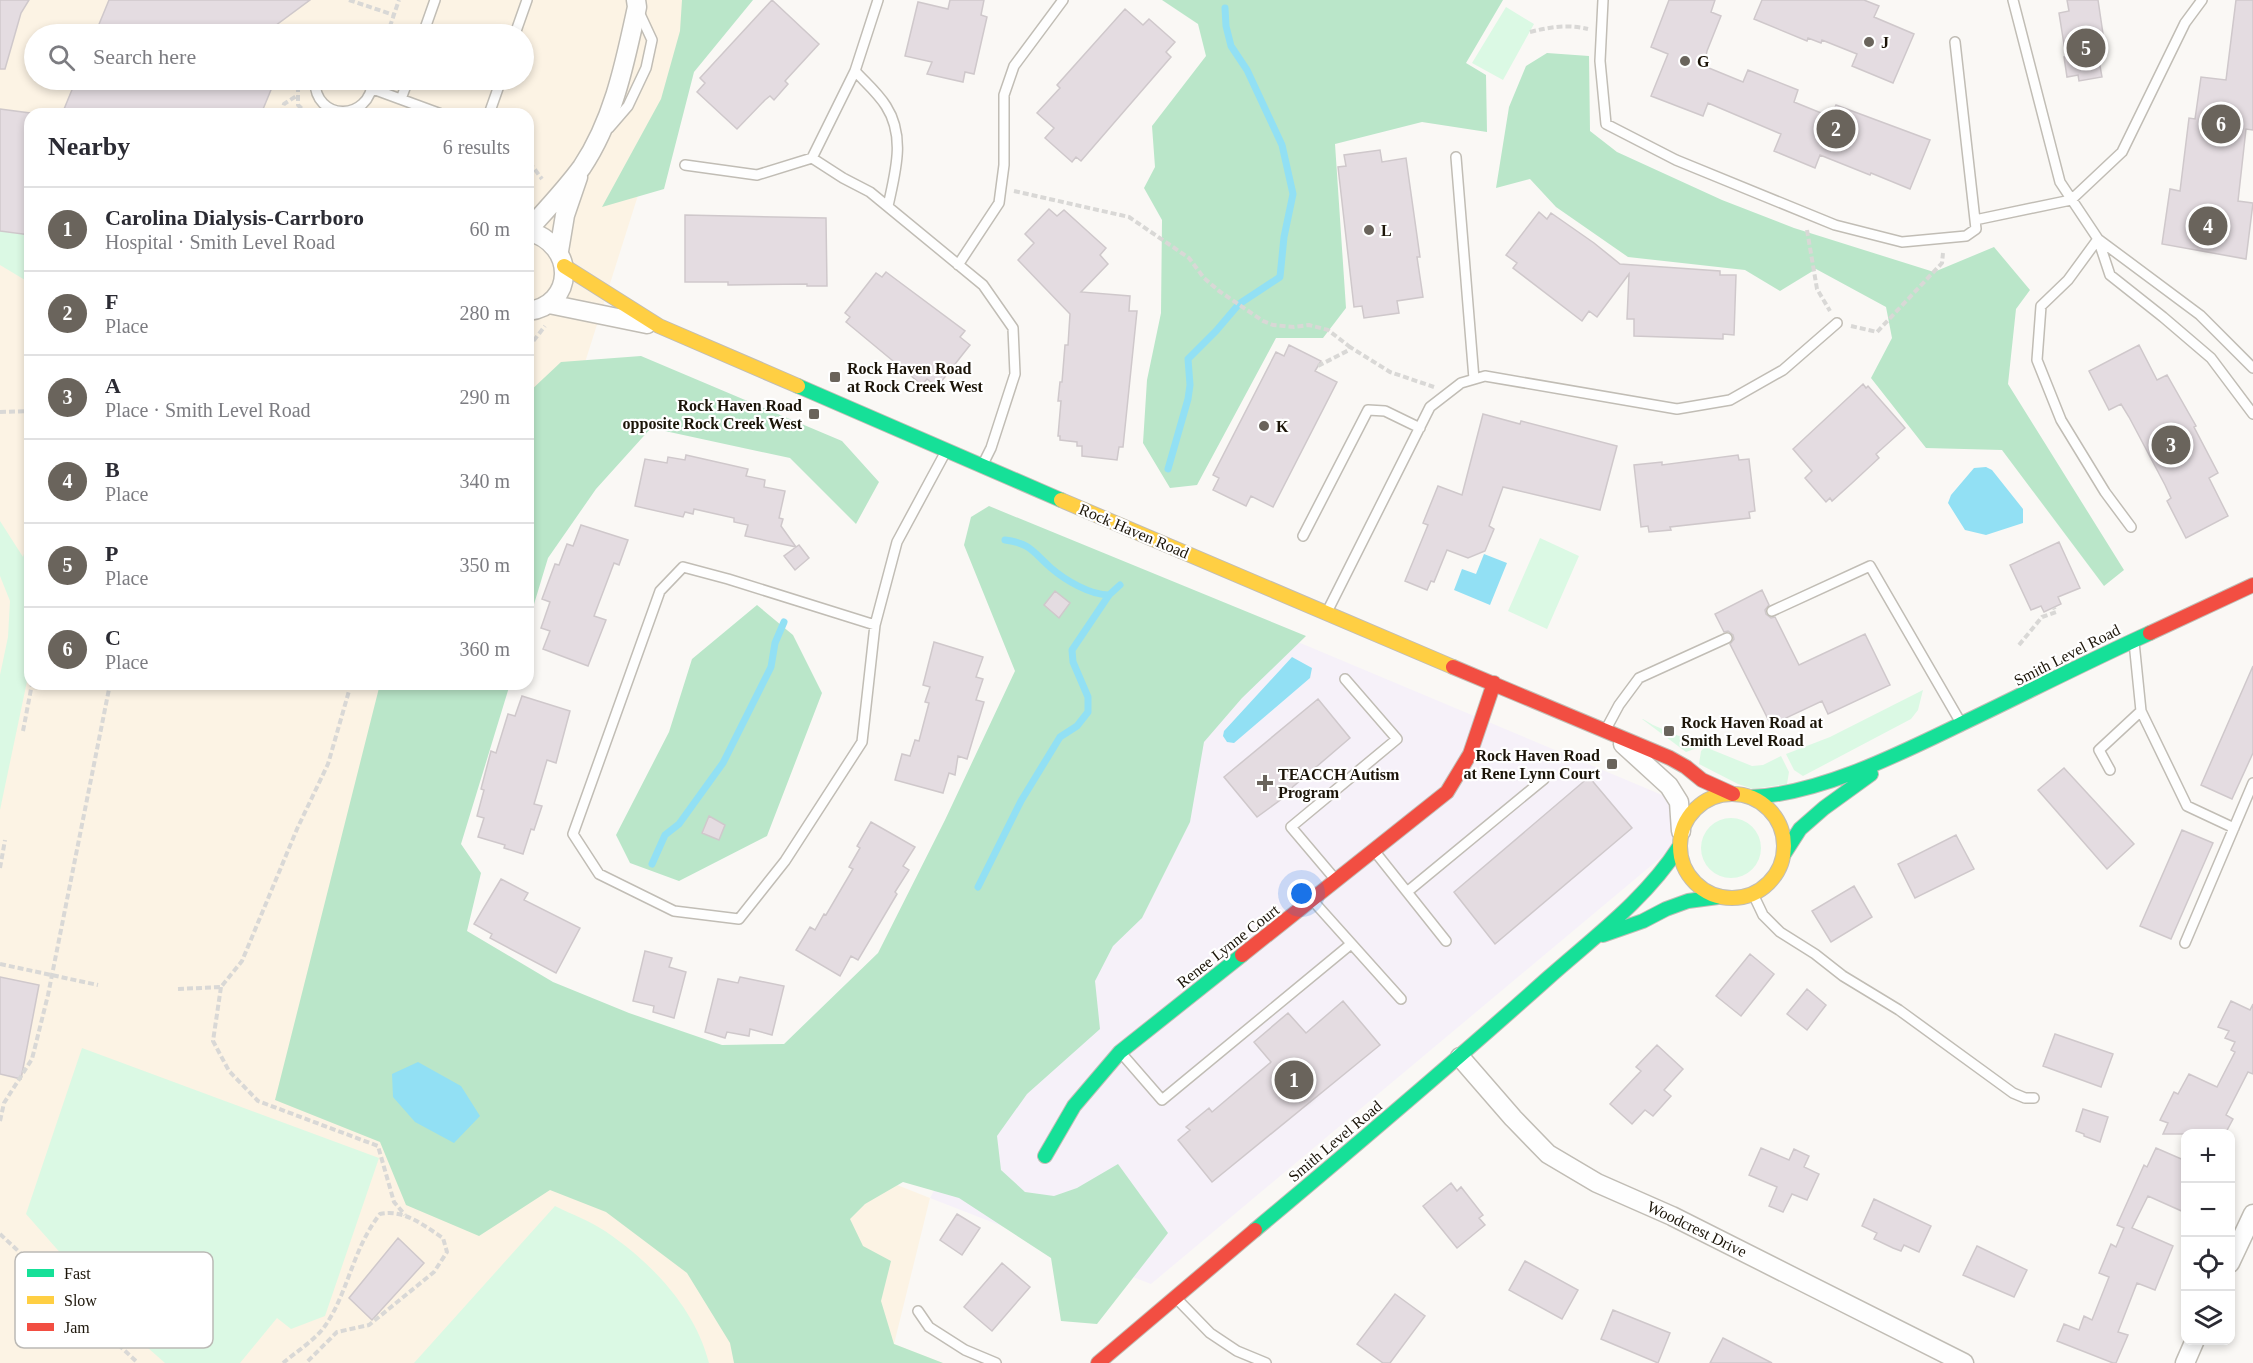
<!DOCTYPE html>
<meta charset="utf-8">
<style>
body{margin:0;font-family:Georgia,serif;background:#f7f7f7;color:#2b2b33}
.controls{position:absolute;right:18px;bottom:18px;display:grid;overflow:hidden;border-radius:12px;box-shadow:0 3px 9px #0003}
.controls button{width:54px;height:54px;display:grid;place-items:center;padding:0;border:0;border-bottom:2px solid #e1e1e2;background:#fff;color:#2b2b33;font:30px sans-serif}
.you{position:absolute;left:1302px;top:894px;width:21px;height:21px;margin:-15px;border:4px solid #fff;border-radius:50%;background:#1a73e8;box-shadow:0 0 0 9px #1a73e833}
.badge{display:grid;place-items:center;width:39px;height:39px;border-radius:50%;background:#6a645c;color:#fff;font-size:20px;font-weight:700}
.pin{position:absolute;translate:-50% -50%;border:3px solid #fff;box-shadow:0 2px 6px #0006}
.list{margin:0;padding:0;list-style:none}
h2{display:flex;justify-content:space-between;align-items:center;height:78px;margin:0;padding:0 24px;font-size:26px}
h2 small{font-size:20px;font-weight:400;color:#7c7c81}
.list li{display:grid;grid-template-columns:39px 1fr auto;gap:18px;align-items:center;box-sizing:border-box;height:84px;padding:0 24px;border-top:2px solid #e1e1e2}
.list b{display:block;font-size:22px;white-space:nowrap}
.list p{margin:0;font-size:20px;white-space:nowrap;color:#7c7c81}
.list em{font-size:20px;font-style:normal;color:#7c7c81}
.icon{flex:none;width:33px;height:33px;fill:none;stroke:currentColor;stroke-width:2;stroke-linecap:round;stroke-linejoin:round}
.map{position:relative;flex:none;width:2253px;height:1363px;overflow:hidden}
.search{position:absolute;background:#fff;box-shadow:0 3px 9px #0003;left:24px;top:24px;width:510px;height:66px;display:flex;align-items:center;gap:15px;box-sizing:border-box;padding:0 21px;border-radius:33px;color:#7c7c81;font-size:22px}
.panel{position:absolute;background:#fff;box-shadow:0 3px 9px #0003;left:24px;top:108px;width:510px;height:582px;border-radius:18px}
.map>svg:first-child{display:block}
.commercial{fill:#f6f1f9}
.built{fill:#fcf3e4;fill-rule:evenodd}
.green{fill:#dbf9e4}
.forest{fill:#bae6c9}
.water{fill:#92e0f4}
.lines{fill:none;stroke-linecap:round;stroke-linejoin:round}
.stream{stroke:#92e0f4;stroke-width:7}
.building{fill:#e4dce1;stroke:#cfc8cb;stroke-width:1.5}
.lane-casing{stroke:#c1bdb5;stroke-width:12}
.street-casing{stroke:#c1bdb5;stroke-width:21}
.fast-casing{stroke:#c1bdb5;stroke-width:16}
.slow-casing{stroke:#c1bdb5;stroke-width:16}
.jam-casing{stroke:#c1bdb5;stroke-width:16}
.path{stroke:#d9d8d6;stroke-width:4;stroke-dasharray:6 3;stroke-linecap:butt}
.lane{stroke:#fefefe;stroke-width:9}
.street{stroke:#fefefe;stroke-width:18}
.fast{stroke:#16e098;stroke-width:14}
.slow{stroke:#ffcf43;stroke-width:14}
.jam{stroke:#f24e42;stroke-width:14}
.poi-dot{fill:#6a645c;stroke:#fff;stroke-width:2}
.labels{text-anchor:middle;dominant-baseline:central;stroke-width:4.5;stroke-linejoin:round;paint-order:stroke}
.poi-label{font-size:16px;font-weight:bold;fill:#1c1509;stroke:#fff;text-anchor:start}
.street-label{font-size:16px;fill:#1c1509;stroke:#fff}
.key{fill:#fff;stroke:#bbb9b5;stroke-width:1.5}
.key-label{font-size:16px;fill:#1c1509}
</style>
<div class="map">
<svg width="2253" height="1363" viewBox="0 0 2253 1363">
<rect width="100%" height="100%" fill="#faf8f5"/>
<path class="commercial" d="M1241 618 1674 800 1677 844 1151 1284 930 1198Z"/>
<path class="built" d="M0 0H700L528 542V114H30V684H483L388 984 930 1198 894 1344 943 1363H0ZM34 34H524V80H34Z"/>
<path class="green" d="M1506 7 1534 24 1503 80 1472 63Z
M0 231 30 235V283L0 265Z
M0 521 23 557 26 547 30 548V667L0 810V675L8 637 10 601 0 576Z
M1540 538 1579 556 1547 629 1508 611Z
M1923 690 1918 710 1911 719 1803 776 1794 770 1786 754 1830 737Z
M1642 719H1643L1653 725 1700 745 1697 748 1686 752Z
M1705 747 1752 766 1763 765 1781 756 1789 772 1787 784 1753 789 1738 784 1699 764 1701 751Z
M1701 848a30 30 0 1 1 60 0a30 30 0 1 1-60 0Z
M82 1048 379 1158 325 1316 291 1329 277 1318 240 1363H165L131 1333 26 1214Z
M555 1206C571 1214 590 1221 605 1231 651 1262 695 1308 709 1363H414Z"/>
<path class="forest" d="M682 0H753L694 72 664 189 602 207 661 99 680 31Z
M1162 0H1503L1466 63 1486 75 1487 132 1422 122 1335 144 1346 308 1323 338H1276L1197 485 1170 488 1143 443 1147 380 1161 313 1162 220 1144 188 1155 167 1152 126 1206 56 1198 24Z
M1547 53 1589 56 1590 131 1617 152 1722 200 1794 228 1934 272 1994 247 2030 290 2016 309 2008 384 2124 570 2104 586 2002 450 1926 448 1871 378 1892 338 1886 307 1816 269 1780 291 1745 270 1628 257 1556 207 1530 179 1496 188 1509 107 1526 66Z
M641 356 842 441 879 482 856 524 790 458 651 428 596 489 548 558 528 624V393L561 362Z
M989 506 1306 636 1242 698 1204 742 1190 822 1142 918 1113 946 1095 981 1100 1029 1027 1094 997 1136 1001 1170 1025 1192 1054 1196 1077 1188 1118 1164 1168 1233 1097 1324 1061 1321 1051 1258 959 1198 903 1182 865 1204 850 1219 863 1246 891 1261 881 1301 894 1344 943 1363H734L730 1343 687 1273 606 1212 550 1190 479 1236 406 1205 380 1142 275 1100 380 684H510L461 844 481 873 467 931 553 982 629 1013 722 1045 784 1044 878 953 945 820 1015 671 964 545 971 517Z
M757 605 793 635 822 693 767 836 679 881 630 863 616 835 669 732 692 659Z"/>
<path class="water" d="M1986 467 1992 470 2023 509V523L1986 535 1965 530 1948 503 1951 495 1974 468Z
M1484 554 1507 563 1490 605 1454 590 1462 569 1476 574Z
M1292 657 1312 668 1310 678 1234 743 1227 742 1223 736 1224 731Z
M418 1062 461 1086 480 1116 454 1143 415 1122 393 1097 392 1074Z"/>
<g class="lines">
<path class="stream" d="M1168 469 1188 399 1190 385 1188 359 1216 331 1239 304 1280 277 1284 237 1293 194 1282 145 1247 70 1231 46 1226 26 1225 8
M1005 540C1030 543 1033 552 1051 568 1065 580 1090 595 1109 595
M652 864 665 835 679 824 723 763 771 667 775 643 784 622
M978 887 1021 801 1060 737 1077 726 1088 712V697L1073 662 1072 650 1109 595 1120 585"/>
</g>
<path class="building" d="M0 0H29L21 13 5 69H0Z
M109 0H310L264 34H95Z
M772 0 819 44 785 81 788 84 774 100 770 96 765 100 737 129 697 92 705 83 700 78Z
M950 0H984L981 15 987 17 974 74 965 72 963 82 927 74 932 62 905 56 918 2 948 9Z
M1669 0H1715L1711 12 1721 16 1707 51 1704 66 1743 82 1748 70 1798 90 1794 102 1831 117 1836 105 1930 140 1910 189 1871 173 1870 175 1820 155 1815 168 1774 151 1781 134 1708 103 1703 116 1651 96 1668 54 1651 47Z
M1762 0H1864L1879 6 1874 17 1914 34 1893 83 1852 66 1857 54 1822 40 1821 43 1808 38 1807 41 1754 19Z
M2067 0H2098L2106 54 2098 55 2102 77 2079 81 2078 75 2067 77 2064 57H2066L2059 13 2069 11Z
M2236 0H2253V130L2246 129 2238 201 2253 203 2246 259 2162 244 2170 189 2180 191 2189 118 2195 119 2201 77 2226 80Z
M1125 9 1143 25 1149 19 1175 42 1166 52 1171 57 1081 161 1076 157 1072 162 1045 138 1054 128 1037 113 1060 88 1057 85Z
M76 80H258L273 85 261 114H62Z
M0 109 30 113V235L0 231Z
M1380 150 1382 162 1406 158 1420 257H1417L1423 297 1397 301 1399 313 1364 318 1362 306 1354 307 1338 167 1346 166 1344 155Z
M1049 209 1057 216 1064 210 1106 248 1100 255 1108 264 1081 292 1130 296 1129 311H1137L1123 447H1119L1117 460 1082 456V446H1077V442L1060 440V436H1058L1061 401H1058L1060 382H1062L1065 345H1068L1070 314 1018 260 1034 243 1025 234Z
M1539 212 1547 219 1551 213 1594 243 1620 264 1720 271V275H1736L1734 335 1723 334V339L1634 336V319H1627L1629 274 1597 317 1589 311 1582 321 1513 268 1517 263 1506 255Z
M685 215 826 218 827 286H807V284L728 285V282H685Z
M886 272 965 331 960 337 970 345 937 387 927 379 922 385 846 322 850 317 845 313 876 273 882 277Z
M1289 345 1321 361 1315 371 1337 382 1273 507 1251 496 1246 506 1213 490 1219 478 1213 475 1276 352 1284 356Z
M2139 345 2157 380 2167 375 2196 426 2194 427 2218 473 2209 478 2228 516 2186 538 2167 501 2171 498 2165 485 2129 417 2121 404 2109 410 2089 371Z
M1863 384 1866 388 1868 386 1905 428 1876 454 1879 458 1851 484 1832 501 1830 498 1826 502 1805 478 1812 471 1793 449Z
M1483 414 1520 424 1521 421 1617 446 1600 510 1503 487 1489 526 1494 529 1485 551 1468 558 1447 550 1434 582 1431 581 1427 590 1405 581 1428 525 1423 523 1438 486 1462 495Z
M686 455 748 469 746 476 765 480 764 487 785 491 779 518 783 519 781 526 796 547 799 545 809 558 795 570 784 556 796 547 745 536 748 525 734 522V518L694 509 693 514 685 512 683 517 635 506 645 459 667 463 668 457 685 460Z
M1738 455 1739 460 1749 459 1755 511 1749 512 1750 518 1670 527 1671 530 1649 532 1648 526 1641 527 1634 465 1662 462V465Z
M581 525 628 540 619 565 614 563 594 616 606 620 588 666 543 649 550 631 541 628 550 602 542 599 555 564 559 565 567 544 573 546Z
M2059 542 2080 588 2058 597 2061 604 2044 612 2041 606 2031 610 2010 565Z
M1762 590 1769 605 1765 610 1766 614 1771 618 1775 617 1799 665 1865 634 1890 685 1828 714 1822 701 1771 725 1730 644 1734 639 1733 635 1728 631 1724 632 1715 614Z
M1055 591 1070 603 1059 618 1044 605Z
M934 642 983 657 976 677 983 679 976 700 984 702 967 759 958 756 955 775 949 773 943 793 895 780 902 754 910 756 915 740 919 741 929 703 925 702 930 687 923 685Z
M2253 666V753L2232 799 2201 785Z
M522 696 570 711 556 763 547 760 534 804 542 806 534 830 531 829 523 854 504 848 505 845 478 837 484 818 477 816 484 790 481 789 491 751 496 753 508 714 515 716Z
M1318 699 1350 738 1288 791 1290 793 1257 817 1224 777Z
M2064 768 2134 844 2107 869 2038 790Z
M1589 777 1632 828 1495 944 1454 892Z
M709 816 725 825 719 840 702 833Z
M871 822 915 847 903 866 909 870 895 892 897 894 858 960 851 956 840 976 796 950 810 927 815 930 824 914 826 915 853 869 849 867 860 848 857 846Z
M2182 830 2213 843 2171 939 2140 926Z
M1956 835 1974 869 1915 898 1898 864Z
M501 879 528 893 524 900 580 928 556 973 490 938 492 934 474 924Z
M1854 886 1872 917 1831 942 1812 911Z
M645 951 672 958 669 967 686 972 674 1018 653 1012 654 1006 633 1001Z
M1750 954 1774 974 1741 1016 1716 996Z
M0 977 39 985 21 1079 0 1074Z
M740 977 784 986 772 1035 750 1029 749 1036 727 1032 725 1038 705 1032 718 979 738 983Z
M1807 989 1826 1005 1807 1030 1787 1014Z
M1343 1001 1380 1045 1212 1182 1178 1140 1190 1130 1186 1127 1209 1108 1212 1112 1271 1062 1254 1042 1288 1013 1306 1033Z
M2231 1001 2250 1010 2253 1004V1074L2248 1072 2226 1115 2233 1119 2225 1134H2163L2168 1123 2160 1120 2174 1092 2178 1094 2189 1074 2217 1087 2235 1052 2231 1050 2235 1042 2225 1038 2229 1031 2218 1027Z
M2055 1034 2113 1054 2101 1087 2043 1066Z
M1657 1045 1683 1069 1664 1090 1671 1096 1653 1116 1645 1110 1632 1124 1610 1104 1641 1071 1636 1067Z
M2083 1109 2108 1117 2100 1142 2084 1136V1134L2076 1131Z
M1761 1148 1789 1160 1794 1149 1809 1156 1804 1167 1819 1174 1807 1200 1792 1194 1783 1212 1769 1206 1777 1187 1749 1175Z
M2156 1148 2186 1161V1213L2148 1196 2132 1228 2173 1246 2155 1290 2137 1283 2118 1332 2128 1335 2116 1363H2113L2057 1341 2064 1324 2079 1330 2084 1316 2092 1320 2109 1277 2099 1273 2111 1244 2116 1247 2124 1228 2117 1225 2144 1165 2147 1167Z
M1451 1183 1457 1191 1461 1187 1483 1215 1479 1218 1485 1225 1457 1248 1423 1206Z
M1874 1199 1931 1226 1919 1252 1904 1245 1901 1251 1893 1248 1874 1239 1877 1233 1862 1226Z
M957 1214 980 1228 962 1255 940 1240Z
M398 1238 424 1263 372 1320 349 1298Z
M1977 1246 2027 1270 2014 1297 1963 1275Z
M1525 1261 1578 1290 1562 1319 1509 1290Z
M1002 1263 1030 1287 992 1331 964 1307Z
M1395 1294 1425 1316 1390 1363H1383L1357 1344Z
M1613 1310 1670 1333 1658 1363 1601 1339Z
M1723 1338 1772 1363H1710Z"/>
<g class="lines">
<g class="lane-casing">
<path id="lane" d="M1603 0 1600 61 1606 124 1676 160 1835 225 1902 242 1966 236 1976 229 1955 42
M2013 0 2060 182 2098 239 2110 275 2163 317 2211 358 2253 414
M423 34 435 0
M515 34 527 0
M855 71C865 82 878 93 886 106 906 137 895 173 888 206
M315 80C314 121 370 123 373 80
M373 89 441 114
M401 99 408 80
M489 114 501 80
M609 128 628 106 646 68 652 40 639 12
M1456 157 1474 379
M812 158 855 71 878 0
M685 165 757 175 812 158 843 178 870 192 983 285 1013 328 1015 374 991 448 983 464
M1975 220 2071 200 2122 152 2185 23 2202 0
M2098 239 2068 280 2041 306 2037 360 2061 420 2105 492 2131 527
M2098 239 2200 315 2253 368
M958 265 999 203 1004 165V95L1014 66 1063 0
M1303 536 1368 410 1385 411 1420 428
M1328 610 1430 407 1461 383 1485 376 1677 409 1730 400 1783 370 1837 323
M1772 611 1870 566 1961 723
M875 625 728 579 683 567 660 591 573 834 599 874 674 911 739 919 785 861 862 742 875 625 897 542 945 453
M2134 642 2141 711 2187 806 2234 828
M1605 731 1619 705 1639 678 1727 638
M2110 770 2099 750 2141 711
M1376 853 1446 941
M1335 879 1291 827 1397 739 1345 679
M1407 892 1544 779
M1753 894 1763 915 1780 932 1815 954 1843 976 1899 1010 2013 1093 2025 1098H2034
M1314 902 1401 999
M2185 943 2253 783
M1122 1054 1162 1100 1351 944
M1177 1299 1210 1333 1237 1351 1266 1363
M918 1311 929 1327 965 1350 996 1363"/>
</g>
<g class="street-casing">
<path id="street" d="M528 230C546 210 566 189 582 167 614 119 625 62 637 7L636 0
M528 231C578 245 574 306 528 311
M559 251 565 215 578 177
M549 304 647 324
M1623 744 1669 786 1679 802 1681 831
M1460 1057 1513 1118 1548 1154 1597 1183 1672 1216 1964 1363
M2230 1263 2253 1214
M2185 1363 2195 1340"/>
</g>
<g class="fast-casing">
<path id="fast" d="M798 386 1061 500
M1751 797C1820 794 1899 754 1961 724 2024 694 2086 662 2150 633
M1784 854 1800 829 1824 808 1871 774
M1603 935 1643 921 1666 909 1688 901 1718 897
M1045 1156 1074 1106 1120 1052 1242 955
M1255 1230C1354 1147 1452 1064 1548 978 1593 938 1646 899 1679 847"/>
</g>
<g class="slow-casing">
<path id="slow" d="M564 266 659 326 798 386
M1061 500 1453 667
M1680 846a52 52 0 1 1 104 0a52 52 0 1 1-104 0Z"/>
</g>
<g class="jam-casing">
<path id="jam" d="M2150 633 2253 585
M1453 667 1670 758 1686 767 1702 780 1733 794
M1242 955 1447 792 1470 754 1494 683
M1098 1363 1255 1230"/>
</g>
<path class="path" d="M349 0 394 15
M458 29 474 34
M1530 32C1550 27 1567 24 1588 29
M336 34 344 32 357 34
M385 34 388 32 399 0
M298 86V105L307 114
M281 114 284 104 298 95
M528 164 533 167 542 179
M1014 191 1129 217 1189 258 1204 278 1219 291 1263 321 1273 325 1294 327 1309 325 1328 330 1350 347
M1807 230 1817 289 1830 311
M1851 326 1877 332 1942 263 1943 253
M528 348 545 326
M1318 366 1349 350 1350 347 1390 372 1434 387
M0 412 30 411
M2019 645 2042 617 2056 612 2054 608
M23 731 32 684
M0 868 5 840
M0 964 98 985
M221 987 213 1041 229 1071 258 1101 378 1146 394 1202 405 1215
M178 989 221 987 242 961 297 829 328 764 351 684
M0 1121 4 1103 32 1059 48 995 110 684
M0 1234 138 1363
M283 1363C296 1352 315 1340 325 1326 349 1291 352 1250 380 1214 404 1209 423 1225 443 1238L447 1252 434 1272 369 1325 337 1332 306 1363"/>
<use href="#lane" class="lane"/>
<use href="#street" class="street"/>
<use href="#fast" class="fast"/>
<use href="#slow" class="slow"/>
<use href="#jam" class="jam"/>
</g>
<g class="poi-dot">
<circle cx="1869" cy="42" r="6"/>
<circle cx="1685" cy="61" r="6"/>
<circle cx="1369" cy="230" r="6"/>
<rect x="829" y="371" width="12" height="12" rx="3"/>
<rect x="808" y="408" width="12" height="12" rx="3"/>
<circle cx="1264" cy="426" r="6"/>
<rect x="1663" y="725" width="12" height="12" rx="3"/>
<rect x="1606" y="758" width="12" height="12" rx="3"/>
<path d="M1262 774h6v6h6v6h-6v6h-6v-6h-6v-6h6z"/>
</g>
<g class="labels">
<g class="poi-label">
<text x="1881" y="42">J</text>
<text x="1697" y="61">G</text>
<text x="1381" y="230">L</text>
<text x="847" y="368">Rock Haven Road<tspan x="847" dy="18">at Rock Creek West</tspan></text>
<text x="802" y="405" text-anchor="end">Rock Haven Road<tspan x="802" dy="18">opposite Rock Creek West</tspan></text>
<text x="1276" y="426">K</text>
<text x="1681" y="722">Rock Haven Road at<tspan x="1681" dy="18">Smith Level Road</tspan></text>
<text x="1600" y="755" text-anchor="end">Rock Haven Road<tspan x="1600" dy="18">at Rene Lynn Court</tspan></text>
<text x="1278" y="774">TEACCH Autism<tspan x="1278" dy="18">Program</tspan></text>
</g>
<g class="street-label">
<text transform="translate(1134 531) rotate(23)">Rock Haven Road</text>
<text transform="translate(2067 655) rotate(-27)">Smith Level Road</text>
<text transform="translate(1228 946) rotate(-38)">Renee Lynne Court</text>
<text transform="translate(1335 1141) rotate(-40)">Smith Level Road</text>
<text transform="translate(1697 1229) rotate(26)">Woodcrest Drive</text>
</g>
</g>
<rect x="15" y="1252" width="198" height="96" rx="9" class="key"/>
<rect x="27" y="1269" width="27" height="8" fill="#16e098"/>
<rect x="27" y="1296" width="27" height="8" fill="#ffcf43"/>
<rect x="27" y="1323" width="27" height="8" fill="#f24e42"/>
<g class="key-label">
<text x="64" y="1279">Fast</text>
<text x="64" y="1306">Slow</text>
<text x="64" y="1333">Jam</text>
</g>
</svg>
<div class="controls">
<button>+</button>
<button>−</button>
<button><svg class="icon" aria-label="locate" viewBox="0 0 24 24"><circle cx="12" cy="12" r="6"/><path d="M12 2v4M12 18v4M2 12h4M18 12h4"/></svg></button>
<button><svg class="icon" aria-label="layers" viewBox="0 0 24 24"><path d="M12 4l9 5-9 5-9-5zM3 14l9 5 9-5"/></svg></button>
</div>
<div class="you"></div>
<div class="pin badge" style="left:1294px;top:1080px">1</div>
<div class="pin badge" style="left:1836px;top:129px">2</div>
<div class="pin badge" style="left:2171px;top:445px">3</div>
<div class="pin badge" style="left:2208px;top:226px">4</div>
<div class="pin badge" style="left:2086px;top:48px">5</div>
<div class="pin badge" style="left:2221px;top:124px">6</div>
<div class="search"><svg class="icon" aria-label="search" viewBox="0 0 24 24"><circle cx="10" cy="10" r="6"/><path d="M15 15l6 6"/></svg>Search here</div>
<section class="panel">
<h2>Nearby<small>6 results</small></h2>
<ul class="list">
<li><span class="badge">1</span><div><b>Carolina Dialysis-Carrboro</b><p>Hospital · Smith Level Road</p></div><em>60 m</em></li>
<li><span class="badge">2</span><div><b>F</b><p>Place</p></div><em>280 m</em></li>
<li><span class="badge">3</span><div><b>A</b><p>Place · Smith Level Road</p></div><em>290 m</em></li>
<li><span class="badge">4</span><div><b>B</b><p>Place</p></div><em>340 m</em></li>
<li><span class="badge">5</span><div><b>P</b><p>Place</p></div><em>350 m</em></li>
<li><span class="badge">6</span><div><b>C</b><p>Place</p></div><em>360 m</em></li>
</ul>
</section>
</div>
